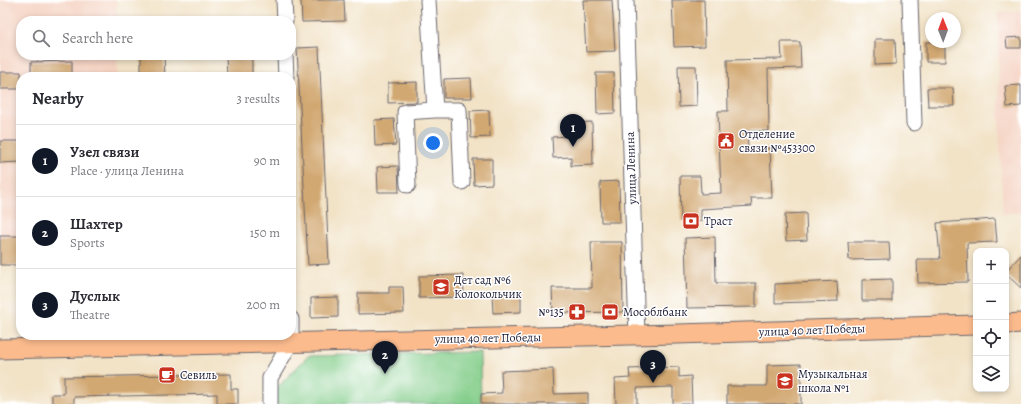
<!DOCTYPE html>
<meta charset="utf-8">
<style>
body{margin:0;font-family:Alegreya,serif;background:#f2f2f3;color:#2b2b33}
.controls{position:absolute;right:12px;bottom:12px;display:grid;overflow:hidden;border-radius:8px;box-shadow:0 2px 6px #0003}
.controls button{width:36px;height:36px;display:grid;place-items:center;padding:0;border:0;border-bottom:1px solid #e1e1e2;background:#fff;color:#2b2b33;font:20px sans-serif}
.compass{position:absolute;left:925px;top:12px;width:36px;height:36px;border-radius:50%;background:#fff;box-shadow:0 2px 6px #0003;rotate:359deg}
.you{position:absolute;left:433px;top:143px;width:14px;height:14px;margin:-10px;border:3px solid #fff;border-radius:50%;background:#1a73e8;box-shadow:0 0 0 6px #1a73e833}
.badge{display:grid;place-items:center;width:26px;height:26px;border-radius:50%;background:#111827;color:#fff;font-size:13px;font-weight:700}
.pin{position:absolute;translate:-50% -33px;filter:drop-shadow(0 1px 2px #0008)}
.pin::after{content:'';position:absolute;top:21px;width:14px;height:12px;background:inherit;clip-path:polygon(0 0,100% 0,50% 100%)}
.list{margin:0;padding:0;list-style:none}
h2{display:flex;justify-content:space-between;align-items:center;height:52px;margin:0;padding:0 16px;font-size:17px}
h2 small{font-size:13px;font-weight:400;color:#7c7c81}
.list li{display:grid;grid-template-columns:26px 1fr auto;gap:12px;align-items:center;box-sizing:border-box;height:72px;padding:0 16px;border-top:1px solid #e1e1e2}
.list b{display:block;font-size:15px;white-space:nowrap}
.list p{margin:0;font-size:13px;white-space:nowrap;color:#7c7c81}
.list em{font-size:13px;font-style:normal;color:#7c7c81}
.icon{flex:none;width:22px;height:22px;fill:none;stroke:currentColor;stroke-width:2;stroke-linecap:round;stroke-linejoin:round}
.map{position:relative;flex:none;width:1021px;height:404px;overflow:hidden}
.search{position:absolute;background:#fff;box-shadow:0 2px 6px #0003;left:16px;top:16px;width:280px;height:44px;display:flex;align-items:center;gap:10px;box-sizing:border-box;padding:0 14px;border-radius:16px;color:#7c7c81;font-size:15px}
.panel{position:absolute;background:#fff;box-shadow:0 2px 6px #0003;left:16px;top:72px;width:280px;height:268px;border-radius:16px}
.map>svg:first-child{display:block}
.built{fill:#f5d3c2}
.green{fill:#84ce8b;stroke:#537863}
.building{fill:#d2a872}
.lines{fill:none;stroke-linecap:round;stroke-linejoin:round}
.minor-casing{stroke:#6b666c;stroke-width:17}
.major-casing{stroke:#6b666c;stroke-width:21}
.minor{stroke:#fff;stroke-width:15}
.major{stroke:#fbbb8d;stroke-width:19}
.labels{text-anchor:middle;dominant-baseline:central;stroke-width:3;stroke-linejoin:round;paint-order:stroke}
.poi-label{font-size:12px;fill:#22223b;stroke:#fff;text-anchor:start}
.street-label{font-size:12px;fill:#22223b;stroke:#fff}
</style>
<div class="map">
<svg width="1021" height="404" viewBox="0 0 1021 404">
<rect width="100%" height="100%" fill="#fff"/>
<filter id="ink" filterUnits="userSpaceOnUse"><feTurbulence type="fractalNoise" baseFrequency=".025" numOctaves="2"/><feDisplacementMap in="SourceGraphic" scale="8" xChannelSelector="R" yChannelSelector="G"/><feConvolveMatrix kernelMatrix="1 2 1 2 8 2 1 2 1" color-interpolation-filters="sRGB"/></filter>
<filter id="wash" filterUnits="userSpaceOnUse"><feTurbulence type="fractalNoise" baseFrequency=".012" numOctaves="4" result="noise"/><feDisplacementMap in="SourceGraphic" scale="16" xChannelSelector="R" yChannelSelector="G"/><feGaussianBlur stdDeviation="0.9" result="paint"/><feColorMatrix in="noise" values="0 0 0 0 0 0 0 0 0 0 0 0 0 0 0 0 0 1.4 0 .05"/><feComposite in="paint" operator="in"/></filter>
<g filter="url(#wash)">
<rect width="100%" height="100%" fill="#f2e3c7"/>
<path class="built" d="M0 0H116L117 21H21V55H117L118 77H21V236H0Z
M1021 11V212L1003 214 999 120 998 13Z"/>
<path class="green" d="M480 352 481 404H273V392L308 356Z"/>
<g id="blocks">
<path class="building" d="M301 0H344L345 21 302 22Z
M583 0H612L615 51 586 52Z
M672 0H704L705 46 674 47Z
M1021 37V48H1007L1006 38Z
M875 39H895L896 64 875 65Z
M781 42H800L801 68 768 69 769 131H747L748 148H770L772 198H751L752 206 701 209V221H681L680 176H700L701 194 721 193 718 111H728L727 60 782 59Z
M926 42H945V62H926Z
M319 47 329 264 308 265 297 48Z
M141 55H164L165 77H141Z
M226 55H252V77H227Z
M72 61V77H31V62Z
M678 66H696L697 106 679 107Z
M0 72H21V89H0Z
M596 73H614L615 113 597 114Z
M471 78 472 98H444V79Z
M417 82V102L388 103V83Z
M1021 85V106L1007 107 1005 86Z
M927 88H953L954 106H928Z
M489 110 490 137 471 138 470 111Z
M394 119 396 145 375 146 374 120Z
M592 122 593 165 571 166V157L553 158 552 137 571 136 570 123Z
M0 141H21V162L0 163Z
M473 159H492V184L474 185Z
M398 166 399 192H378L377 167Z
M619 181 620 222H601L600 182Z
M806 213 807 240 786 241 785 214Z
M995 219 997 242 967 243 968 282 918 283 917 259H940L937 223Z
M0 236H21V265H0Z
M715 237 716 283H756V307L687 308 685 238Z
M591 242H622L623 312 553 313 552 288H592Z
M848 242H889L890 259 849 260Z
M1021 255V288L1006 274V271Z
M463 275 464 297 419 298V276Z
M892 279V301H862V280Z
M837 281 838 301 775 303V284Z
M389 287H403L404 313 358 314V293H389Z
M521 292V312L493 313 492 294Z
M338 297V317L311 318V298Z
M801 364V404H727V386H767V365Z
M679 367V377L691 376 692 404H673V387L637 388V404H616L615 379 630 378 629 369Z
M553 369 554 394 588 393V404H481V394L502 393 501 371Z
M231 374V389H238V404H217V394L74 397V404H52V394H64V377Z"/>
</g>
</g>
<g filter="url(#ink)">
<use href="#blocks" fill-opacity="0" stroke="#6b666c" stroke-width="1"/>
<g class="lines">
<g class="minor-casing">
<path id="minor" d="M284 0 285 21
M626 0 637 335
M910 0 914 123
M285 55 286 77
M435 110H459L462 182
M408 185 405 112 435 110 428 0
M270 404V378L291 342V319"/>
</g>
<g class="major-casing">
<path id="major" d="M1006 324 1021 323
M0 349 678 334 976 325"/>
</g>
<use href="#minor" class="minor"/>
<use href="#major" class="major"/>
</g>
</g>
<defs>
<g id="civic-square" transform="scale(0.9)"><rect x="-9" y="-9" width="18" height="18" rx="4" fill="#c8321e" stroke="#fff"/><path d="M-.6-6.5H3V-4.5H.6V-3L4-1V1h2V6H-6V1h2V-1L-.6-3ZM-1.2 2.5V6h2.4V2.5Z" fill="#fff"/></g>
<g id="bank-square" transform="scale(0.9)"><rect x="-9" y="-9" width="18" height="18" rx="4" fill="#c8321e" stroke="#fff"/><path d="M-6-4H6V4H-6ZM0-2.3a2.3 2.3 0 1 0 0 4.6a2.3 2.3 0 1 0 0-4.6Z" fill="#fff"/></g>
<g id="school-square" transform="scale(0.9)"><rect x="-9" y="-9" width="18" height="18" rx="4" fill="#c8321e" stroke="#fff"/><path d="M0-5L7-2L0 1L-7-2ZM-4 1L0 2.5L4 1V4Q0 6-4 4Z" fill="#fff"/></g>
<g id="pharmacy-square" transform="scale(0.9)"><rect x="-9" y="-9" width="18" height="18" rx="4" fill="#c8321e" stroke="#fff"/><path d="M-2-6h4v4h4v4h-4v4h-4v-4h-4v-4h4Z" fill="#fff"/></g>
<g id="cafe-square" transform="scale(0.9)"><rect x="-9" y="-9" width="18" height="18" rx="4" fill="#c8321e" stroke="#fff"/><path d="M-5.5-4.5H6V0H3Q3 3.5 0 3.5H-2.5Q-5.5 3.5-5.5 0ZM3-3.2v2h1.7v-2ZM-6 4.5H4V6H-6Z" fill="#fff"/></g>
</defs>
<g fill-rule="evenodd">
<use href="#civic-square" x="726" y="141"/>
<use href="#bank-square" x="691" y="221"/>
<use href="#school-square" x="441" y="287"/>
<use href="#pharmacy-square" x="577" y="312"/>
<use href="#bank-square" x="610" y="312"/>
<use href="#cafe-square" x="167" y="375"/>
<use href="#school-square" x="785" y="381"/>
</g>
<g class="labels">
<g class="poi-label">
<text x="739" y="134">Отделение<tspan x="739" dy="14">связи №453300</tspan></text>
<text x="704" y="221">Траст</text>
<text x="454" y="280">Дет сад №6<tspan x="454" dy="14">Колокольчик</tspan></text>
<text x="564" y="312" text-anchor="end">№135</text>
<text x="623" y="312">Мособлбанк</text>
<text x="798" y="374">Музыкальная<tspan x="798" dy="14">школа №1</tspan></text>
<text x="180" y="375">Севиль</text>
</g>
<g class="street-label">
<text transform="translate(631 168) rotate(-92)">улица Ленина</text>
<text transform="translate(812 330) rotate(-2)">улица 40 лет Победы</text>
<text transform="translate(488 338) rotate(-1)">улица 40 лет Победы</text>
</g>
</g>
</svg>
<div class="controls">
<button>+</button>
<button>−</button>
<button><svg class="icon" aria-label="locate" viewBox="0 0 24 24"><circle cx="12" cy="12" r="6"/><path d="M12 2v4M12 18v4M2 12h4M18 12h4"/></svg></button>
<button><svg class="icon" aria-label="layers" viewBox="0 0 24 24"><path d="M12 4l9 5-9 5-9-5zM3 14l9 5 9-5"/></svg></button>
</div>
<svg class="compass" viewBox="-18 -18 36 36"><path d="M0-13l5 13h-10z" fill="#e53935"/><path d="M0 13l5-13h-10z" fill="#7c7c81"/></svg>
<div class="you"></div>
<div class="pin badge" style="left:573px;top:147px">1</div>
<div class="pin badge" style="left:385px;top:374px">2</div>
<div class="pin badge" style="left:653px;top:383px">3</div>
<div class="search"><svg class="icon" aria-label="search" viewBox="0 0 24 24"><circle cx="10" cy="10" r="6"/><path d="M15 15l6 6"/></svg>Search here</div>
<section class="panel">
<h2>Nearby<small>3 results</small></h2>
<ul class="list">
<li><span class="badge">1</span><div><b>Узел связи</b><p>Place · улица Ленина</p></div><em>90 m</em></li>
<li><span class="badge">2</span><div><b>Шахтер</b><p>Sports</p></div><em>150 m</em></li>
<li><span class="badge">3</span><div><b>Дуслык</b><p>Theatre</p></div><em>200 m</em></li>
</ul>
</section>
</div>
